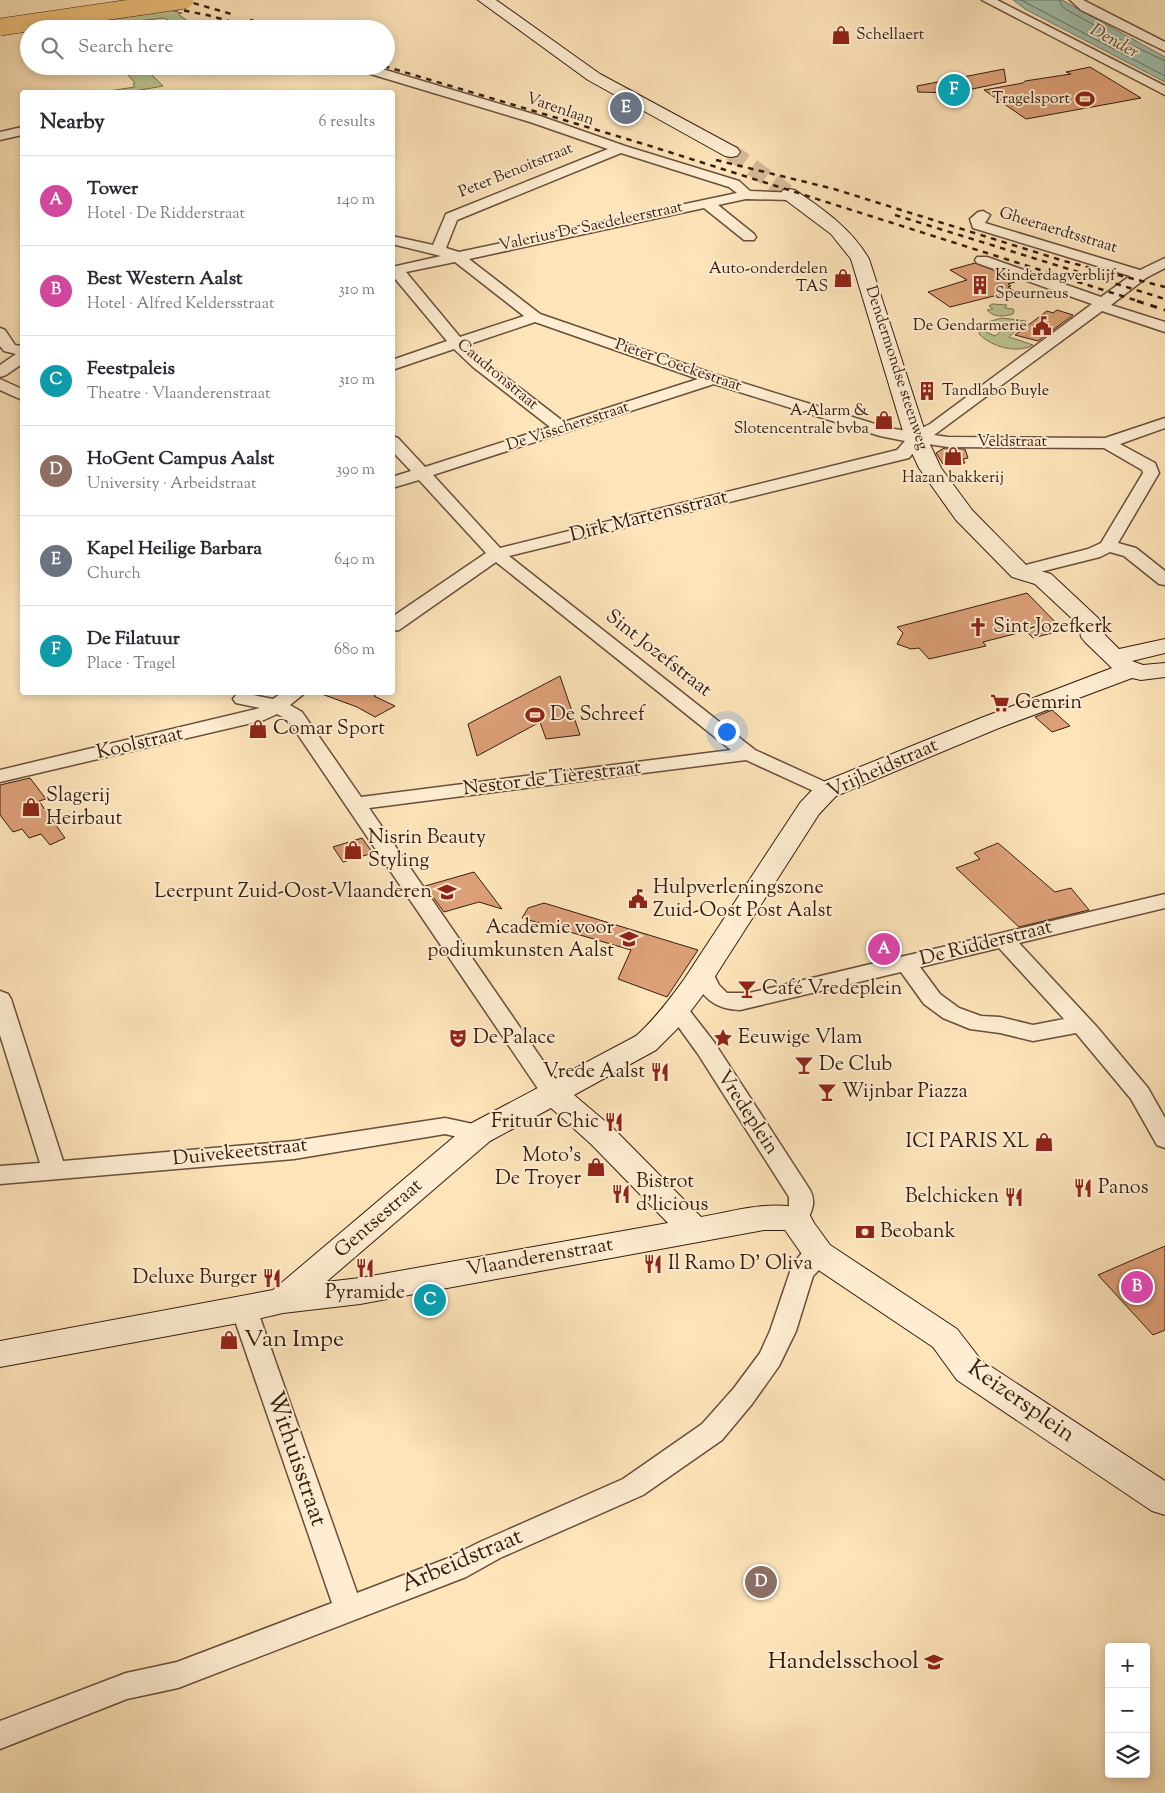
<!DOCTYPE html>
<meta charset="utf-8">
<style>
body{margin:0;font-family:"Sorts Mill Goudy",serif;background:#f2f2f3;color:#2b2b33}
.controls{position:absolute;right:15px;bottom:15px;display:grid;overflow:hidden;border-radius:5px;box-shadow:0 2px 8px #0003}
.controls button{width:45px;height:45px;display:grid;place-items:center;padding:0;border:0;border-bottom:1px solid #e1e1e2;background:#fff;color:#2b2b33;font:25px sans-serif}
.you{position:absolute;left:726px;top:731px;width:18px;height:18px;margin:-12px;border:4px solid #fff;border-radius:50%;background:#1a73e8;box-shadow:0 0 0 8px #1a73e833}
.badge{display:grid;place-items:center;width:32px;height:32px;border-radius:50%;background:#8f2418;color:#fff;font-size:16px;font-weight:700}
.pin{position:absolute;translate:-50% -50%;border:2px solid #fff;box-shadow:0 1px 5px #0006}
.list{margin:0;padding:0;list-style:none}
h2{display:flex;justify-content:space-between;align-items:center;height:65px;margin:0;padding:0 20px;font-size:21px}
h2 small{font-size:16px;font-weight:400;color:#7c7c81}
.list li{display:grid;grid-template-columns:32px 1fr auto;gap:15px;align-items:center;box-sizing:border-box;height:90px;padding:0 20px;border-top:1px solid #e1e1e2}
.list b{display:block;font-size:19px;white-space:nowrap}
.list p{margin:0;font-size:16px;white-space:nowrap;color:#7c7c81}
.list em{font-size:16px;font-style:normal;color:#7c7c81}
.icon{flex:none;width:28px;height:28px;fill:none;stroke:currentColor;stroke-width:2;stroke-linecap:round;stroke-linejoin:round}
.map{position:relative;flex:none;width:1165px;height:1793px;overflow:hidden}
.search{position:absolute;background:#fff;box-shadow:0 2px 8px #0003;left:20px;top:20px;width:375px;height:55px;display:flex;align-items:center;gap:12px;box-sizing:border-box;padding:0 18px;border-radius:28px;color:#7c7c81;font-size:19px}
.panel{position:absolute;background:#fff;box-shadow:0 2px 8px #0003;left:20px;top:90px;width:375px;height:605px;border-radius:5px}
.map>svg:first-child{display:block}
.green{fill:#bcc591;stroke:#797050}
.water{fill:#a0bfac;stroke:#767e6e}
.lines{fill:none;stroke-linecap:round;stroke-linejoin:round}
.shore{stroke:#6b6e5e;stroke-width:1}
.building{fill:#dda078;stroke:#361c10}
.secondary-tunnel{stroke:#d5bc97;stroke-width:17;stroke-dasharray:17 9;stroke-linecap:butt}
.street-casing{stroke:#684e3a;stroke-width:3}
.secondary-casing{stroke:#361c10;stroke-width:2}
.street{fill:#feedd2;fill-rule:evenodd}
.secondary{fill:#feedd2;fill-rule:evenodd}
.rail-far1{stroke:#361c10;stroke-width:2.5;stroke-dasharray:5.5 5.5;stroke-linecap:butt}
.rail{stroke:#361c10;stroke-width:3;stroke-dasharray:7 7;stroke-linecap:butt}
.primary-bridge-casing{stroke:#361c10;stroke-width:18;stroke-linecap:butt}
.primary-bridge{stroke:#eec27c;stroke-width:17}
.labels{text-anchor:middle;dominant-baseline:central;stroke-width:4;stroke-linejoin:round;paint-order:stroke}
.far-poi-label{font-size:16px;fill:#361c10;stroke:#feedd2;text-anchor:end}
.far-street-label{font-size:16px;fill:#361c10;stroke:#feedd2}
.far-water-label{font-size:18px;font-style:italic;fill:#564d3f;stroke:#feedd2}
.street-label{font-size:20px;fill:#361c10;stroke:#feedd2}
.poi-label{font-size:20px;fill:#361c10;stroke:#feedd2;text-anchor:start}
.near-poi-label{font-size:24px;fill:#361c10;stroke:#feedd2;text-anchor:start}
.near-street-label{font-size:24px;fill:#361c10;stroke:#feedd2}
</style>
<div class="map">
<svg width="1165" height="1793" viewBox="0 0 1165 1793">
<rect width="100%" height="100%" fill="#fde4b9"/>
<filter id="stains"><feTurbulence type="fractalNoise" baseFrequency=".004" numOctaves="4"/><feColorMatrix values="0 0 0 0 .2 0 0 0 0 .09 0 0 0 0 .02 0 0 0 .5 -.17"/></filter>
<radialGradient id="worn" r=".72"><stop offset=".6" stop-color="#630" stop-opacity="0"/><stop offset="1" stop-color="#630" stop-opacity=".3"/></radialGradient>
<path class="green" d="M160 8 182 13 178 14 198 29H181L176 24 164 18 68 29H60L117 22 112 15Z
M149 72 163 73 152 75 163 86 129 92H102L135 87 133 84 135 83 128 75Z
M992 304 1007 305 1005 308 1013 309 1014 311 1013 314C1003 317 993 317 987 310L993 309 989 306Z
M1002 318 1026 321 1009 337 1033 345C1017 354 992 347 979 334L980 328 990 329 986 332 995 336 1006 327 997 324 993 327 984 323Z"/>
<path class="water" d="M1013 0H1062L1165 57V82L1025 9Z"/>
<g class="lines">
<path class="shore" d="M1021 0 1165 76
M1060 0 1061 5 1067 10 1121 40 1165 61"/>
</g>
<path class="building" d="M1090 67 1141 98 1026 119 984 90 1023 83 1025 81 1071 74 1066 72Z
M1004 69 1006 82 953 93 918 92 917 86Z
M975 263 1001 273 1015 282 1008 284 1011 286 1008 287 1014 291 950 307 928 292 967 280 950 270Z
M1057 310 1073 315 1038 341 1015 335 1047 311 1053 313Z
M944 448 965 449 968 458 963 459 965 463 943 464 936 453Z
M1027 593 1063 630 1033 638 1026 631 983 642 986 646 929 659 919 648 911 649 897 644 903 633 897 627Z
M560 676 580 735 546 739 540 722 477 756 468 724Z
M379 692 374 696 395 706 375 717 357 707 319 693Z
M1052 710 1070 726 1052 732 1035 717Z
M30 778 46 799 39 801 65 838 50 845 41 834 29 838 22 829 13 832 0 815V785Z
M362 838 373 853 343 862 333 847Z
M998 843 1055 892 1071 888 1089 910 1019 927 956 868 980 859 974 853Z
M474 872 502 909 479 902 444 912 425 886Z
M544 903 698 950 667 997 618 979 631 950 522 918 528 908Z
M1165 1246V1330L1153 1335 1098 1275Z"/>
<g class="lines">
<path class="secondary-tunnel" d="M731 152 789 194"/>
<g class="street-casing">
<path id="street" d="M982 0H997L1165 86V95Z
M1070 0H1083L1165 42V51L1081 10Z
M352 66H372L540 116 625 146 739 181 750 191 796 193 798 196 791 200 746 199 718 205 754 234 756 237 754 240H744L704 208 469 259 540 314 720 376 888 428 914 432 930 424 1092 304 977 263 975 260 977 257H987L1101 297 1130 276 973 228 970 219 978 212 983 211 990 215 985 223 1140 270 1165 258V268L1146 278 1111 305 1165 322V332L1102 311 934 435 948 437 1105 438 1165 418V428L1120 444 1155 463 1159 473 1118 543 1136 548 1165 571V585L1159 584 1124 556 1110 552 1100 557 1020 577 1014 576 1011 572 1014 568 1088 549 1101 543 1143 473 1142 470 1104 448 948 447 921 443 909 458 509 556 755 750 834 786 837 790 834 794 827 796 820 794 746 760 369 808 561 1087 565 1093 561 1099 553 1101 545 1099 288 720 277 714 264 720 0 782V770L260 708 236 703 233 699 236 695 243 693 273 699 283 692H306L290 705 302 712 361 797 731 750 496 562 399 630 392 631V617L486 553 419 480 392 488V477L411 471 392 451V436L398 438 425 467 550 427 473 367 454 349 392 370V360L447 341 392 275V267L441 256 392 244V236L433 245 446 214 608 149 530 122 354 69ZM621 153 729 187 737 193 459 252 446 248 457 220ZM455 262 524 316 460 337 406 272ZM535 322 698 379 564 422 485 361 467 345ZM714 384 880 436 905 441 897 450 500 548 433 475Z
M22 127V135L0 140V132Z
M0 328 5 330 15 345 22 346V364L6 375 0 377V365L16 354 4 351 0 346Z
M0 379 22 389V400L0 390Z
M1165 894V908L1019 943 1097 1027 1148 1088 1165 1118V1148L1157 1145 1131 1099 1076 1033 1033 1041 1000 1033 970 1029 943 1018 924 1004 901 972 740 1010C714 1009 701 997 692 974L695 969 703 967 711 969 719 985 727 993H749ZM999 948 1064 1019 1033 1025 1000 1017 981 1016 959 1008 940 994 920 967Z
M0 991 8 994 11 999 63 1161 294 1141 445 1118 487 1127 491 1133 487 1139 479 1142 445 1134 294 1159 0 1184V1166L40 1163 0 1035Z
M678 1003 686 1006 714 1042 810 1190C817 1203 811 1213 805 1224L796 1227 787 1224 784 1218 789 1208V1197L698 1054 667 1011 670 1006Z
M819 1245 828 1247 832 1254 828 1261 813 1276 796 1331 779 1366 752 1404 722 1440 643 1495 500 1558 466 1577 178 1688 127 1699 0 1749V1721L126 1673 177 1662 332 1603 231 1309 235 1302 244 1299 253 1302 257 1309 357 1593 446 1559 480 1542 623 1479 702 1424 734 1388 760 1353 770 1331 792 1266 801 1254 810 1247Z"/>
</g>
<g class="secondary-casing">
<path id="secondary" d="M478 0H496L600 74 737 148 740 152 737 156 731 157 725 156 588 80Z
M789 189 795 190C824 210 851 228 869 259L927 438 941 468 972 510 1028 567 1051 574 1098 618 1102 623 1105 635 1119 649 1165 639V653L1132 661 1143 665 1165 663V677L1141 680 1132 678 999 728 836 796 819 814 705 992 678 1028 656 1050 574 1095 613 1128 701 1217C735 1211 773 1199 807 1210L814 1223 830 1245 957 1329 981 1360 1165 1481V1515L1152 1511 957 1380 933 1347 808 1263 785 1230H764L360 1304 283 1313 244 1322 0 1367V1341L273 1290 468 1125 636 1036C655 1019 670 999 685 978L800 803 818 784 981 718 1112 668 1085 642 1081 637 1079 625 1035 584 1012 577 956 520 919 468 905 438 851 259 831 234 783 198 780 194 783 190ZM551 1108 591 1144 668 1223 360 1278 326 1282 490 1141Z"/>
</g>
<use href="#street" class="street"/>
<use href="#secondary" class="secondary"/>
<path class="rail-far1" d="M130 0 207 15 258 29
M183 0 231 14
M250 20 281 29
M384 66 647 145 1141 302
M716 160 834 189 1064 261 1165 287
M895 215 1165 299"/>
<path class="rail" d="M1137 301 1165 310"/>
<g class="primary-bridge-casing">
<path id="primary-bridge" d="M0 27 185 0"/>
</g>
<use href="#primary-bridge" class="primary-bridge"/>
</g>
<defs>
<g id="shop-bare" transform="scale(1.5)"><path d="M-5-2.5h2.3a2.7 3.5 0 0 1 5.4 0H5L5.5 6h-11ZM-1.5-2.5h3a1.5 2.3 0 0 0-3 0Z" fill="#8f2418" stroke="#feedd2" stroke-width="2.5" paint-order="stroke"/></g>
<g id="stadium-bare" transform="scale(1.5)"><path d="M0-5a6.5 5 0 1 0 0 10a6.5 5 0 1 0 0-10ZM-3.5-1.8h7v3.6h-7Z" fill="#8f2418" stroke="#feedd2" stroke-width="2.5" paint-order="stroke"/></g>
<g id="building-bare" transform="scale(1.5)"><path d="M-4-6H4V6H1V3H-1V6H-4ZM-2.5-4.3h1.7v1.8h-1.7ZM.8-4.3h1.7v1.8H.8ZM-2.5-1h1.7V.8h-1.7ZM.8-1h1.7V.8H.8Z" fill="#8f2418" stroke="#feedd2" stroke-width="2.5" paint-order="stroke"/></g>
<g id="civic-bare" transform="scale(1.5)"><path d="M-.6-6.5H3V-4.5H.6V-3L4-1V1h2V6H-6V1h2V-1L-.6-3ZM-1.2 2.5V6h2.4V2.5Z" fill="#8f2418" stroke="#feedd2" stroke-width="2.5" paint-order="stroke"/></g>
<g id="church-bare" transform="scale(1.5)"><path d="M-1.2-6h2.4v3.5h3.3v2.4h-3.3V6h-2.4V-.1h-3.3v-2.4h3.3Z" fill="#8f2418" stroke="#feedd2" stroke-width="2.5" paint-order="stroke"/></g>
<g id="supermarket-bare" transform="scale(1.5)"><path d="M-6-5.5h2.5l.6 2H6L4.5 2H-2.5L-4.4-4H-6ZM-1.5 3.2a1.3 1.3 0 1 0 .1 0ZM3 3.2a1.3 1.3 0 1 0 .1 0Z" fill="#8f2418" stroke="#feedd2" stroke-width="2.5" paint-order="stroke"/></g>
<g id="school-bare" transform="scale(1.5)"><path d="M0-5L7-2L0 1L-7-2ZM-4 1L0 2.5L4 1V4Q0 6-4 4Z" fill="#8f2418" stroke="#feedd2" stroke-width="2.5" paint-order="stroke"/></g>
<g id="bar-bare" transform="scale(1.5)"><path d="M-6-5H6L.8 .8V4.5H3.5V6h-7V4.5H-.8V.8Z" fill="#8f2418" stroke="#feedd2" stroke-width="2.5" paint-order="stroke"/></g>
<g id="theatre-bare" transform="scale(1.5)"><path d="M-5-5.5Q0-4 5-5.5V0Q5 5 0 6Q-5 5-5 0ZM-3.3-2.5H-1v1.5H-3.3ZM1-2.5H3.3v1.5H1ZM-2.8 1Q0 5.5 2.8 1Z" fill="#8f2418" stroke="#feedd2" stroke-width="2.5" paint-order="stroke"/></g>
<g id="sight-bare" transform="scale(1.5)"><path d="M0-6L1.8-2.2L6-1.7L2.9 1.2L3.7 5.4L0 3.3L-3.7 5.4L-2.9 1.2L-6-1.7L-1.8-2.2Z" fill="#8f2418" stroke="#feedd2" stroke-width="2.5" paint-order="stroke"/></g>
<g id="restaurant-bare" transform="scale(1.5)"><path d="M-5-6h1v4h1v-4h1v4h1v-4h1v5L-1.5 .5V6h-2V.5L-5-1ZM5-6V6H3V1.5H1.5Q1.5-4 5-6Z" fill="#8f2418" stroke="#feedd2" stroke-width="2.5" paint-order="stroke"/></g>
<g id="bank-bare" transform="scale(1.5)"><path d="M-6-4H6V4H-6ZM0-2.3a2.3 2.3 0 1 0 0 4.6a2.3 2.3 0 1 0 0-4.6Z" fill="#8f2418" stroke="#feedd2" stroke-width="2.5" paint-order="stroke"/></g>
</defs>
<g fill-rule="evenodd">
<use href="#shop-bare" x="841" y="35"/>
<use href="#stadium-bare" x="1085" y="99"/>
<use href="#shop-bare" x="843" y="278"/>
<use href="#building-bare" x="980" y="285"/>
<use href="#civic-bare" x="1042" y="326"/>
<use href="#building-bare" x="927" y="391"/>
<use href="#shop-bare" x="884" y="420"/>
<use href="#shop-bare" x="953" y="456"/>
<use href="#church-bare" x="978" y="627"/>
<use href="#supermarket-bare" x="1000" y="703"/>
<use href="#stadium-bare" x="535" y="715"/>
<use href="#shop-bare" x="258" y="729"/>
<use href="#shop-bare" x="31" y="807"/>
<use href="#shop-bare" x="353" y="850"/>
<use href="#school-bare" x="447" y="892"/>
<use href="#civic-bare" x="638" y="899"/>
<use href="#school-bare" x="629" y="939"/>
<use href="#bar-bare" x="747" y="989"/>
<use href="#theatre-bare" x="458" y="1038"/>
<use href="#sight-bare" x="723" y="1038"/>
<use href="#bar-bare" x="804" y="1065"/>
<use href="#restaurant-bare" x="660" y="1072"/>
<use href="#bar-bare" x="827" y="1092"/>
<use href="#restaurant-bare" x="614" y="1122"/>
<use href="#shop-bare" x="1044" y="1142"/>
<use href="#shop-bare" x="596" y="1167"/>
<use href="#restaurant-bare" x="1083" y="1188"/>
<use href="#restaurant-bare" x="621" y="1194"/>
<use href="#restaurant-bare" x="1014" y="1197"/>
<use href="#bank-bare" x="865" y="1232"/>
<use href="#restaurant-bare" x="653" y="1264"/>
<use href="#restaurant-bare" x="365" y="1268"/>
<use href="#restaurant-bare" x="272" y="1278"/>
<use href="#shop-bare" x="229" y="1340"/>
<use href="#school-bare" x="934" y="1662"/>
</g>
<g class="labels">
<g class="far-poi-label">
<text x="856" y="35" text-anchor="start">Schellaert</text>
<text x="1070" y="99">Tragelsport</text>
<text x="828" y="269">Auto-onderdelen<tspan x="828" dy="18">TAS</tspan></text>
<text x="995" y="276" text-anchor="start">Kinderdagverblijf<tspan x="995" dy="18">Speurneus</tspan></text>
<text x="1027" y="326">De Gendarmerie</text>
<text x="942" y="391" text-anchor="start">Tandlabo Buyle</text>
<text x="869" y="411">A-Alarm &amp;<tspan x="869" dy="18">Slotencentrale bvba</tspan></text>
<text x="953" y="478" text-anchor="middle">Hazan bakkerij</text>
</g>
<g class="far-street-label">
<text transform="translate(560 110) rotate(19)">Varenlaan</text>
<text transform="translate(516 171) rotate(-22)">Peter Benoitstraat</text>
<text transform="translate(591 227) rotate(-12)">Valerius De Saedeleerstraat</text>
<text transform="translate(1058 231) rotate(17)">Gheeraerdtsstraat</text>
<text transform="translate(678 366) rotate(19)">Pieter Coeckestraat</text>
<text transform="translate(896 368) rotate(72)">Dendermondse steenweg</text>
<text transform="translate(497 375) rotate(40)">Caudronstraat</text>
<text transform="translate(568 427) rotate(-18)">De Visscherestraat</text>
<text x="1012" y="442">Veldstraat</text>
</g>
<g class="far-water-label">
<text transform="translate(1114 42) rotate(29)">Dender</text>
</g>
<g class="street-label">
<text transform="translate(649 517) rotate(-14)">Dirk Martensstraat</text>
<text transform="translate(658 654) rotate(38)">Sint Jozefstraat</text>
<text transform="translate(140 744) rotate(-13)">Koolstraat</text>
<text transform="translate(883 769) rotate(-24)">Vrijheidstraat</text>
<text transform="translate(552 779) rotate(-7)">Nestor de Tièrestraat</text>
<text transform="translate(986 944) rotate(-14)">De Ridderstraat</text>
<text transform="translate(747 1113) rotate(57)">Vredeplein</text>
<text transform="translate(240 1153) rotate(-6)">Duivekeetstraat</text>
<text transform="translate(379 1219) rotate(-41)">Gentsestraat</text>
<text transform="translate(540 1258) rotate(-10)">Vlaanderenstraat</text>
</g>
<g class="poi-label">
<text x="993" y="627">Sint-Jozefkerk</text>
<text x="1015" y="703">Gemrin</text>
<text x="550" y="715">De Schreef</text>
<text x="273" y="729">Comar Sport</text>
<text x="46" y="796">Slagerij<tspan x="46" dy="23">Heirbaut</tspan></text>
<text x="368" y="838">Nisrin Beauty<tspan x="368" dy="23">Styling</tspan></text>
<text x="653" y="888">Hulpverleningszone<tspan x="653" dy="23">Zuid-Oost Post Aalst</tspan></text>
<text x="432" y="892" text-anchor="end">Leerpunt Zuid-Oost-Vlaanderen</text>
<text x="614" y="928" text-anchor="end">Academie voor<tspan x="614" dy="23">podiumkunsten Aalst</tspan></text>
<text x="762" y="989">Café Vredeplein</text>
<text x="473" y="1038">De Palace</text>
<text x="738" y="1038">Eeuwige Vlam</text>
<text x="819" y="1065">De Club</text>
<text x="645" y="1072" text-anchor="end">Vrede Aalst</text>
<text x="842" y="1092">Wijnbar Piazza</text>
<text x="599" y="1122" text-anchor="end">Frituur Chic</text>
<text x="1029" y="1142" text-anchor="end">ICI PARIS XL</text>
<text x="581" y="1156" text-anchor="end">Moto's<tspan x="581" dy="23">De Troyer</tspan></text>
<text x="636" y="1182">Bistrot<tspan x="636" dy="23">d'licious</tspan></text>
<text x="1098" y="1188">Panos</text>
<text x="999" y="1197" text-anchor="end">Belchicken</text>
<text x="880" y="1232">Beobank</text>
<text x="668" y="1264">Il Ramo D' Oliva</text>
<text x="257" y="1278" text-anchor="end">Deluxe Burger</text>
<text x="365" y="1293" text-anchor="middle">Pyramide</text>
</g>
<g class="near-poi-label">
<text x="244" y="1340">Van Impe</text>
<text x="919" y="1662" text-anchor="end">Handelsschool</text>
</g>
<g class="near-street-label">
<text transform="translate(1021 1402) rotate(35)">Keizersplein</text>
<text transform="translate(296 1459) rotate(71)">Withuisstraat</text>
<text transform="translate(462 1561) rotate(-23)">Arbeidstraat</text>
</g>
</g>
<rect width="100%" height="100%" filter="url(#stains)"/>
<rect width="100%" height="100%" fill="url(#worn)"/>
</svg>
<div class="controls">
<button>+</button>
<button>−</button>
<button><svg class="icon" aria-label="layers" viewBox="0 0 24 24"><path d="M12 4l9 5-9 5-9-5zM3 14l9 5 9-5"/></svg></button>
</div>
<div class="you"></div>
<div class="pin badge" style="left:884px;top:949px;background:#d1479c">A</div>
<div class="pin badge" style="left:1137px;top:1287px;background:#d1479c">B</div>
<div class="pin badge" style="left:430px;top:1300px;background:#0f9aa8">C</div>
<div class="pin badge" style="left:761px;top:1582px;background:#8d6e63">D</div>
<div class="pin badge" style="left:626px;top:108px;background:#6b7280">E</div>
<div class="pin badge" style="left:954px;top:90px;background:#0f9aa8">F</div>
<div class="search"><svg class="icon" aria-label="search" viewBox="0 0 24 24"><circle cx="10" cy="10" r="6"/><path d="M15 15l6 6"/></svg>Search here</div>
<section class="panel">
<h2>Nearby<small>6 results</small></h2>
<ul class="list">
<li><span class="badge" style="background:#d1479c">A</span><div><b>Tower</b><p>Hotel · De Ridderstraat</p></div><em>140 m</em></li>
<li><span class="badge" style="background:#d1479c">B</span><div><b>Best Western Aalst</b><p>Hotel · Alfred Keldersstraat</p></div><em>310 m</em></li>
<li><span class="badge" style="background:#0f9aa8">C</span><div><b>Feestpaleis</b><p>Theatre · Vlaanderenstraat</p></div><em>310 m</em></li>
<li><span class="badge" style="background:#8d6e63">D</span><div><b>HoGent Campus Aalst</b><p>University · Arbeidstraat</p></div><em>390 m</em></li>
<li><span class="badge" style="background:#6b7280">E</span><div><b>Kapel Heilige Barbara</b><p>Church</p></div><em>640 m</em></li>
<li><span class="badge" style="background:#0f9aa8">F</span><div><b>De Filatuur</b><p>Place · Tragel</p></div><em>680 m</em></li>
</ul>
</section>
</div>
